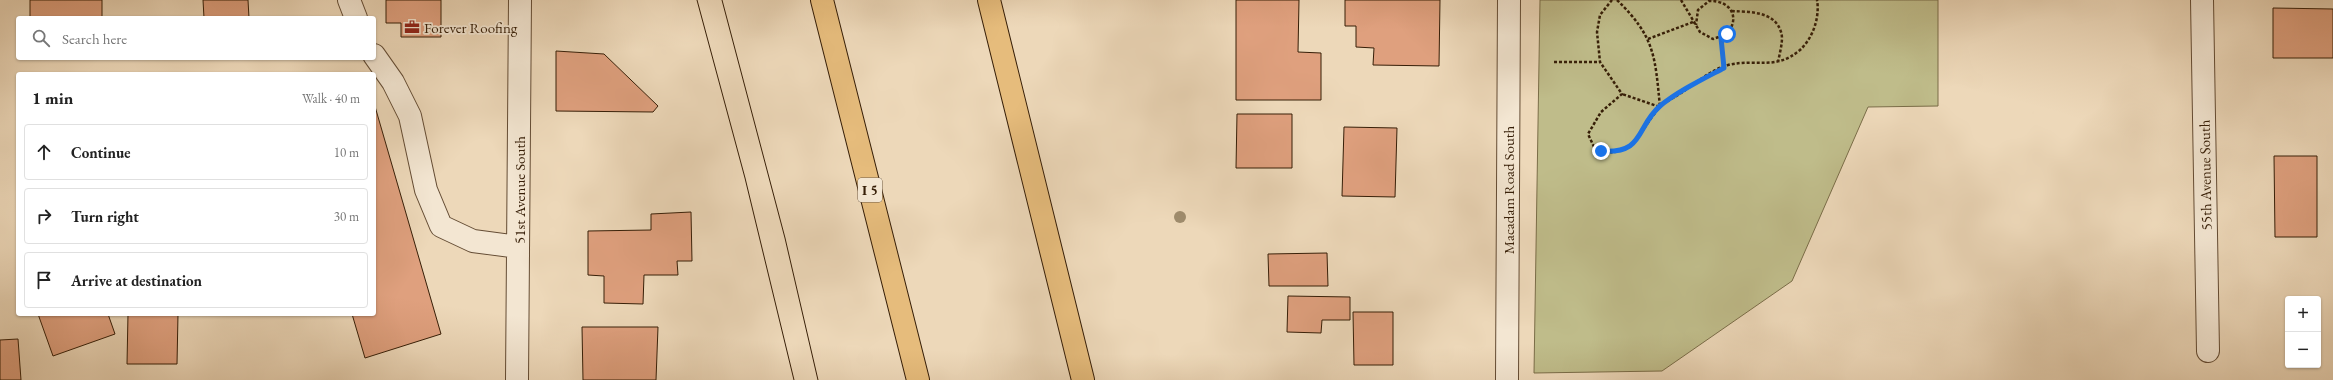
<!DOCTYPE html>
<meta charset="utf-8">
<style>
body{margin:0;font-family:"EB Garamond",serif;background:#f6f6f6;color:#222}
.controls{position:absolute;right:12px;bottom:12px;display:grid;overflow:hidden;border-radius:4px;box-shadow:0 1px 3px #0004}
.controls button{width:36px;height:36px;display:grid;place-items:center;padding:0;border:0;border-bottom:1px solid #e0e0e0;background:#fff;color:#222;font:20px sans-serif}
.stop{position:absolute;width:12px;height:12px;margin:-9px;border:3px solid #1a73e8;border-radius:50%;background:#fff}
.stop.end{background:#1a73e8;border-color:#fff;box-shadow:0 1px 4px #0008}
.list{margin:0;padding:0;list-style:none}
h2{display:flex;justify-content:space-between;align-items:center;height:52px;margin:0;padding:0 16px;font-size:17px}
h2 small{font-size:13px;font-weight:400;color:#767676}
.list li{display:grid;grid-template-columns:26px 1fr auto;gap:12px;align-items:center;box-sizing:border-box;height:56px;margin:0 8px 8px;padding:0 8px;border:1px solid #e0e0e0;border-radius:4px}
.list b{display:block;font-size:15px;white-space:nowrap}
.list em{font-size:13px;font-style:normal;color:#767676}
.icon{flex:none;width:22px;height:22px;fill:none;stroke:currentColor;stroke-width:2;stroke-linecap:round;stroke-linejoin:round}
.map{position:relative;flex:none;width:2333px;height:380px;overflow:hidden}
.search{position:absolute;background:#fff;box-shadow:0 1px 3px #0004;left:16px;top:16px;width:360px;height:44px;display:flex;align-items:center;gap:10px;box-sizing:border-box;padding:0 14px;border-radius:4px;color:#767676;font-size:15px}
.panel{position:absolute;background:#fff;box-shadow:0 1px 3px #0004;left:16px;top:72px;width:360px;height:244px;border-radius:4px}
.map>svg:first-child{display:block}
.green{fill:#bfbc8a;stroke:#7a6d48}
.building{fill:#dfa07e;stroke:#361e07}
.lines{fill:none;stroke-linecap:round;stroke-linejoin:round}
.minor-casing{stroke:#644c34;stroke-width:24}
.highway-casing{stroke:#361e07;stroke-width:24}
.path{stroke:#361e07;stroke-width:2.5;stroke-dasharray:3 2;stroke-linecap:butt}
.minor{stroke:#f3e6d2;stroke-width:22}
.highway{stroke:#e6bc7c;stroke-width:22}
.tram{stroke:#361e07;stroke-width:1}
.tree{fill:#9f8c6d}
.route{stroke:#1a73e8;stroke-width:5}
.labels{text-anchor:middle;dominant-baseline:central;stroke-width:3.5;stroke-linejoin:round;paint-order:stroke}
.shield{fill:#f3e6d2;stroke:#6f5a44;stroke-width:1}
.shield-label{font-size:14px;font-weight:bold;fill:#361e07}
.poi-label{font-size:15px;fill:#361e07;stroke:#f3e6d2;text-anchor:start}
.street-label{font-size:15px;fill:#361e07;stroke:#f3e6d2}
</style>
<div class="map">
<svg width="2333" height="380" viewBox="0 0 2333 380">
<rect width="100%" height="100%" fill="#edd8b9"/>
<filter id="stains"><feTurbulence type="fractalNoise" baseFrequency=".005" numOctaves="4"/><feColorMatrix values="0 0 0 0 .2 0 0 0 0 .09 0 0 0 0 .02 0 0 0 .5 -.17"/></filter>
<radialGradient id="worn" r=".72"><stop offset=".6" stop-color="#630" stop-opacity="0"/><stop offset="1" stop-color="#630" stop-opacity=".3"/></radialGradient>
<path class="green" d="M1540 0H1938V106L1868 107 1792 281 1662 371 1534 373Z"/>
<path class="building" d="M30 0H102V18H30Z
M203 0H248L249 18H204Z
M386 0H441V37H401V23H386Z
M1236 0H1299L1298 52 1321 53V100H1236Z
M1345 0H1440L1439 66 1373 65 1374 48 1356 47V26H1345Z
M2273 8 2333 9V58H2273Z
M556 51 604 54 658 106 653 112 556 111Z
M374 103 441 334 365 358 352 314H374Z
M1237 114H1292V168H1236Z
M1344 127 1397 128 1395 197 1342 196Z
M2274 156H2317V237H2275Z
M691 212 692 261H677L678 275H644L643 304 604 303V276L588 275V231L651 230V214Z
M1327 253 1328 286H1269L1268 254Z
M1288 296 1350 297V320H1322L1321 333 1287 332Z
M1353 312H1393V365H1354Z
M38 314H108L115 334 53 356Z
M128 314H178L177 364H127Z
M582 327H658L656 380H583Z
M18 339 21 380H0V340Z"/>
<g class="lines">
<g class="minor-casing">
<path id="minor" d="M349 0 356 18
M2202 0 2208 351
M374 55 393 82 410 116 426 190 441 226 473 241 518 247
M517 380 520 0
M1507 380 1509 0"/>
</g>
<g class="highway-casing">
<path id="highway" d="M822 0 918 380
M989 0 1083 380"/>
</g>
<path class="path" d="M1612 0 1600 15 1597 32 1600 62 1622 94 1601 112 1588 134 1595 149C1633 162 1638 132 1659 108 1664 102 1674 98 1681 93 1695 84 1712 69 1728 65 1757 58 1775 71 1800 50 1813 38 1820 17 1817 0
M1617 0C1655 37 1655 56 1660 107L1622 94
M1681 0 1700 32 1713 39 1727 34C1741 17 1730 0 1709 1L1698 10 1696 25
M1732 11C1749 12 1775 11 1781 32 1784 40 1779 55 1778 63
M1721 38 1724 68
M1648 39 1693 22
M1554 62H1600"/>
<use href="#minor" class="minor"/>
<use href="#highway" class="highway"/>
<path class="tram" d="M697 0 745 178 794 380
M722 0 785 238 818 380"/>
</g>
<circle class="tree" cx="1180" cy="217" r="6"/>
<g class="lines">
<path class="route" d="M1601 151C1645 154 1635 128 1660 106 1678 91 1703 79 1724 68L1721 38 1727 34"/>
</g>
<defs>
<g id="office-bare" transform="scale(1.2)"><path d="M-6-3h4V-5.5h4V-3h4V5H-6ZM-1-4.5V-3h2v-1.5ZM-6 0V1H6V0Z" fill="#8f2418" stroke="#f3e6d2" stroke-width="2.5" paint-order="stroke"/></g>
</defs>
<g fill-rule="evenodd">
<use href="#office-bare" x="412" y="27"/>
</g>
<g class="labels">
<rect class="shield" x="858" y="178" width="24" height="24" rx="3"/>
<g class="shield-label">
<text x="870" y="190">I 5</text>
</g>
<g class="poi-label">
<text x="424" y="27">Forever Roofing</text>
</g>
<g class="street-label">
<text transform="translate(2205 175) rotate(-91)">55th Avenue South</text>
<text transform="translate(519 190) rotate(-90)">51st Avenue South</text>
<text transform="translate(1508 190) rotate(-90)">Macadam Road South</text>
</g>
</g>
<rect width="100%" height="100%" filter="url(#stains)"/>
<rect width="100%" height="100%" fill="url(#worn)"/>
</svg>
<div class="controls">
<button>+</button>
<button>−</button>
</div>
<div class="stop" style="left:1727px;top:34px"></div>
<div class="stop end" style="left:1601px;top:151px"></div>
<div class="search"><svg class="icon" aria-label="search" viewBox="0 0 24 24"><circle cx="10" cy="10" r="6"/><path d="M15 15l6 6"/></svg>Search here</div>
<section class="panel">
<h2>1 min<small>Walk · 40 m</small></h2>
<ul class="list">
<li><svg class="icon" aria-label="ahead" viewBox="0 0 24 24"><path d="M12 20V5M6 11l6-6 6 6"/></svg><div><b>Continue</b></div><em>10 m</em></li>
<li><svg class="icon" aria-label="right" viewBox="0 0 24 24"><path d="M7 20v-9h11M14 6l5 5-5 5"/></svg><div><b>Turn right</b></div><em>30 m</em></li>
<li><svg class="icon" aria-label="arrive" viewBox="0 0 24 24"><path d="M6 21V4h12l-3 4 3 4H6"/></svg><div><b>Arrive at destination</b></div></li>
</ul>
</section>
</div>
